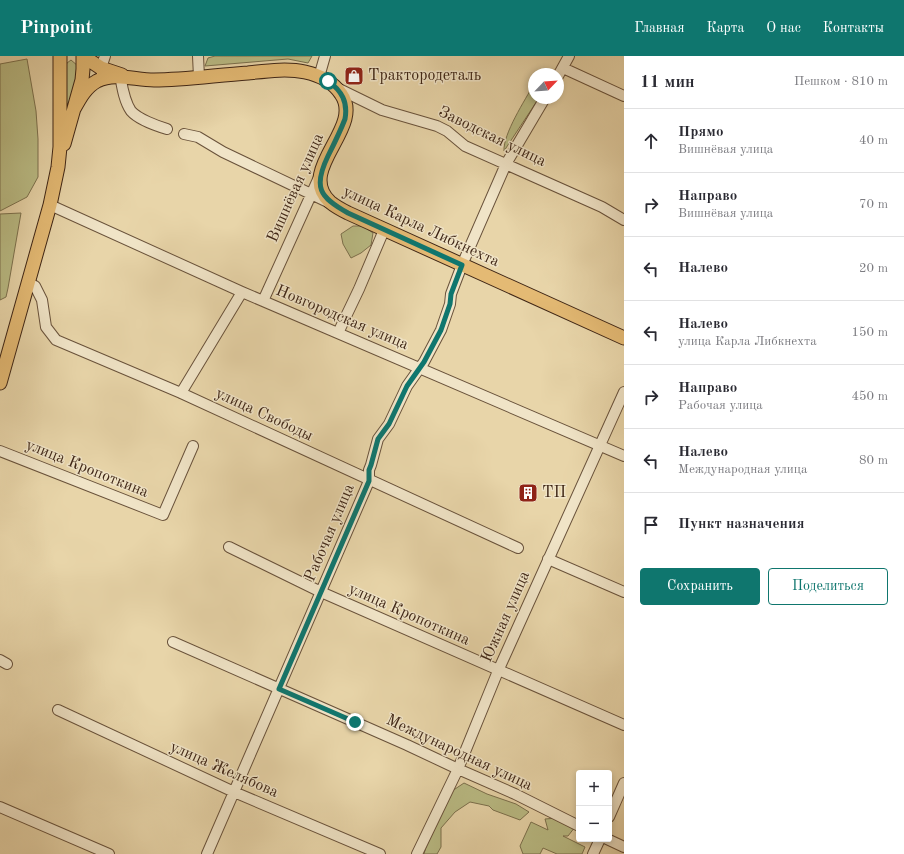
<!DOCTYPE html>
<html lang="ru">
<meta charset="utf-8">
<style>
body{margin:0;font-family:"Old Standard TT",serif;background:#f2f2f3;color:#2b2b33}
.controls{position:absolute;right:12px;bottom:12px;display:grid;overflow:hidden;border-radius:4px;box-shadow:0 2px 6px #0003}
.controls button{width:36px;height:36px;display:grid;place-items:center;padding:0;border:0;border-bottom:1px solid #e1e1e2;background:#fff;color:#2b2b33;font:20px sans-serif}
.compass{position:absolute;left:528px;top:12px;width:36px;height:36px;border-radius:50%;background:#fff;box-shadow:0 2px 6px #0003;rotate:65deg}
.stop{position:absolute;width:12px;height:12px;margin:-9px;border:3px solid #0f766e;border-radius:50%;background:#fff}
.stop.end{background:#0f766e;border-color:#fff;box-shadow:0 1px 4px #0008}
.list{margin:0;padding:0;list-style:none}
h2{display:flex;justify-content:space-between;align-items:center;height:52px;margin:0;padding:0 16px;font-size:17px}
h2 small{font-size:13px;font-weight:400;color:#7c7c81}
.list li{display:grid;grid-template-columns:26px 1fr auto;gap:12px;align-items:center;box-sizing:border-box;height:64px;padding:0 16px;border-top:1px solid #e1e1e2}
.list b{display:block;font-size:15px;white-space:nowrap}
.list p{margin:0;font-size:13px;white-space:nowrap;color:#7c7c81}
.list em{font-size:13px;font-style:normal;color:#7c7c81}
.actions{display:flex;gap:8px;padding:12px 16px}
.actions a{flex:1;padding:9px 0;border:1px solid #0f766e;border-radius:4px;text-align:center;font-size:14px;color:#0f766e}
.actions .main{background:#0f766e;color:#fff}
.icon{flex:none;width:22px;height:22px;fill:none;stroke:currentColor;stroke-width:2;stroke-linecap:round;stroke-linejoin:round}
.map{position:relative;flex:none;width:624px;height:798px;overflow:hidden}
header{display:flex;align-items:center;gap:24px;box-sizing:border-box;height:56px;padding:0 20px;background:#0f766e;color:#fff}
header strong{font-size:19px}
nav{display:flex;gap:22px;margin-inline-start:auto;font-size:14px}
main{display:flex}
aside{flex:1;background:#fff}
.map>svg:first-child{display:block}
.green{fill:#babc85;stroke:#7c714e}
.lines{fill:none;stroke-linecap:round;stroke-linejoin:round}
.minor-casing{stroke:#69523b;stroke-width:12}
.major-casing{stroke:#3f2616;stroke-width:15}
.minor{stroke:#f0e4c7;stroke-width:10}
.major{stroke:#e4ba74;stroke-width:13}
.route{stroke:#0f766e;stroke-width:5}
.labels{text-anchor:middle;dominant-baseline:central;stroke-width:3;stroke-linejoin:round;paint-order:stroke}
.poi-label{font-size:16px;fill:#3f2616;stroke:#f0e4c7;text-anchor:start}
.street-label{font-size:16px;fill:#3f2616;stroke:#f0e4c7}
</style>
<header>
<strong>Pinpoint</strong>
<nav><a>Главная</a><a>Карта</a><a>О нас</a><a>Контакты</a></nav>
</header>
<main>
<div class="map">
<svg width="624" height="798" viewBox="0 0 624 798">
<rect width="100%" height="100%" fill="#e8d5a9"/>
<filter id="stains"><feTurbulence type="fractalNoise" baseFrequency=".005" numOctaves="4"/><feColorMatrix values="0 0 0 0 .2 0 0 0 0 .09 0 0 0 0 .02 0 0 0 .5 -.17"/></filter>
<radialGradient id="worn" r=".72"><stop offset=".6" stop-color="#630" stop-opacity="0"/><stop offset="1" stop-color="#630" stop-opacity=".3"/></radialGradient>
<path class="green" d="M215 0H312L308 7 288 3 205 10 208 2Z
M27 3 36 55 38 83V121L27 141 0 155V8Z
M71 4 78 10 76 22 66 67 65 11 67 7Z
M534 28V42H539L504 95C503 78 525 44 534 28Z
M21 157 8 232 6 241 0 244V158Z
M353 170H363L373 177 371 189 361 197 351 202 343 188 341 178Z
M464 727 487 738 516 748 529 756 520 764 493 754 489 750 470 746 455 756 441 772V791L437 798H424L427 787 449 737Z
M557 762 575 771 568 780H563L585 791 582 798H557L543 792 540 798H523L520 790 531 766 548 774 545 763Z"/>
<g class="lines">
<g class="minor-casing">
<path id="minor" d="M198 0 199 21
M563 12 624 40
M102 17 101 12 105 0
M120 19C122 30 124 45 131 55 138 63 157 70 167 73
M558 20 569 0
M319 21 325 0
M337 32 382 54 437 70 447 75 465 90 602 151 624 164
M184 78 198 81 223 96 332 148
M50 149 242 236 624 400
M28 227 35 230 42 244 46 271 56 284 181 337 518 492
M263 245 320 119
M338 277 359 233 384 174
M181 337 242 236
M0 395 163 459 193 390
M229 491 321 536 624 669
M548 503 624 536
M173 586 407 689 458 713 515 738 579 770
M0 604 7 608
M58 654 234 736 380 798
M0 751 109 798
M609 761 624 727
M607 783 624 791
M207 798 369 425V414L371 409 378 383 389 368 407 330 424 306 441 274 450 248 451 238 462 209 506 108 545 42
M417 798 458 713 498 615 624 336
M593 798 600 783"/>
</g>
<g class="major-casing">
<path id="major" d="M83 0 101 12 122 19
M74 53C80 42 86 31 97 25 115 16 135 24 154 24 185 24 217 19 248 17 266 15 287 12 305 16 319 19 333 26 341 38 365 72 295 113 330 146 336 151 342 154 348 157L624 282
M64 88 82 24 83 13V0
M0 327 50 149 58 111 60 91V0"/>
</g>
<use href="#minor" class="minor"/>
<use href="#major" class="major"/>
</g>
<g class="lines">
<path class="route" d="M328 25C342 35 348 46 345 63 340 76 334 88 328 100 313 131 319 141 348 157L462 209 451 238 450 248 441 274 424 306 407 330 389 368 378 383 371 409 369 414V425L279 633 355 666"/>
</g>
<defs>
<g id="shop-square" transform="scale(1)"><rect x="-9" y="-9" width="18" height="18" rx="4" fill="#8f2418" stroke="#f0e4c7"/><path d="M-5-2.5h2.3a2.7 3.5 0 0 1 5.4 0H5L5.5 6h-11ZM-1.5-2.5h3a1.5 2.3 0 0 0-3 0Z" fill="#fff"/></g>
<g id="building-square" transform="scale(1)"><rect x="-9" y="-9" width="18" height="18" rx="4" fill="#8f2418" stroke="#f0e4c7"/><path d="M-4-6H4V6H1V3H-1V6H-4ZM-2.5-4.3h1.7v1.8h-1.7ZM.8-4.3h1.7v1.8H.8ZM-2.5-1h1.7V.8h-1.7ZM.8-1h1.7V.8H.8Z" fill="#fff"/></g>
</defs>
<g fill-rule="evenodd">
<use href="#shop-square" x="354" y="20"/>
<use href="#building-square" x="528" y="437"/>
</g>
<g class="labels">
<g class="poi-label">
<text x="368" y="20">Трактородеталь</text>
<text x="542" y="437">ТП</text>
</g>
<g class="street-label">
<text transform="translate(492 81) rotate(26)">Заводская улица</text>
<text transform="translate(296 132) rotate(-66)">Вишнёвая улица</text>
<text transform="translate(421 171) rotate(25)">улица Карла Либкнехта</text>
<text transform="translate(342 262) rotate(23)">Новгородская улица</text>
<text transform="translate(264 359) rotate(25)">улица Свободы</text>
<text transform="translate(87 413) rotate(22)">улица Кропоткина</text>
<text transform="translate(330 477) rotate(-67)">Рабочая улица</text>
<text transform="translate(409 559) rotate(24)">улица Кропоткина</text>
<text transform="translate(506 561) rotate(-66)">Южная улица</text>
<text transform="translate(459 697) rotate(25)">Международная улица</text>
<text transform="translate(224 714) rotate(24)">улица Желябова</text>
</g>
</g>
<rect width="100%" height="100%" filter="url(#stains)"/>
<rect width="100%" height="100%" fill="url(#worn)"/>
</svg>
<div class="controls">
<button>+</button>
<button>−</button>
</div>
<svg class="compass" viewBox="-18 -18 36 36"><path d="M0-13l5 13h-10z" fill="#e53935"/><path d="M0 13l5-13h-10z" fill="#7c7c81"/></svg>
<div class="stop" style="left:328px;top:25px"></div>
<div class="stop end" style="left:355px;top:666px"></div>
</div>
<aside>
<h2>11 мин<small>Пешком · 810 m</small></h2>
<ul class="list">
<li><svg class="icon" aria-label="ahead" viewBox="0 0 24 24"><path d="M12 20V5M6 11l6-6 6 6"/></svg><div><b>Прямо</b><p>Вишнёвая улица</p></div><em>40 m</em></li>
<li><svg class="icon" aria-label="right" viewBox="0 0 24 24"><path d="M7 20v-9h11M14 6l5 5-5 5"/></svg><div><b>Направо</b><p>Вишнёвая улица</p></div><em>70 m</em></li>
<li><svg class="icon" aria-label="left" viewBox="0 0 24 24"><path d="M17 20v-9H6M10 6l-5 5 5 5"/></svg><div><b>Налево</b></div><em>20 m</em></li>
<li><svg class="icon" aria-label="left" viewBox="0 0 24 24"><path d="M17 20v-9H6M10 6l-5 5 5 5"/></svg><div><b>Налево</b><p>улица Карла Либкнехта</p></div><em>150 m</em></li>
<li><svg class="icon" aria-label="right" viewBox="0 0 24 24"><path d="M7 20v-9h11M14 6l5 5-5 5"/></svg><div><b>Направо</b><p>Рабочая улица</p></div><em>450 m</em></li>
<li><svg class="icon" aria-label="left" viewBox="0 0 24 24"><path d="M17 20v-9H6M10 6l-5 5 5 5"/></svg><div><b>Налево</b><p>Международная улица</p></div><em>80 m</em></li>
<li><svg class="icon" aria-label="arrive" viewBox="0 0 24 24"><path d="M6 21V4h12l-3 4 3 4H6"/></svg><div><b>Пункт назначения</b></div></li>
</ul>
<div class="actions"><a class="main">Сохранить</a><a>Поделиться</a></div>
</aside>
</main>
